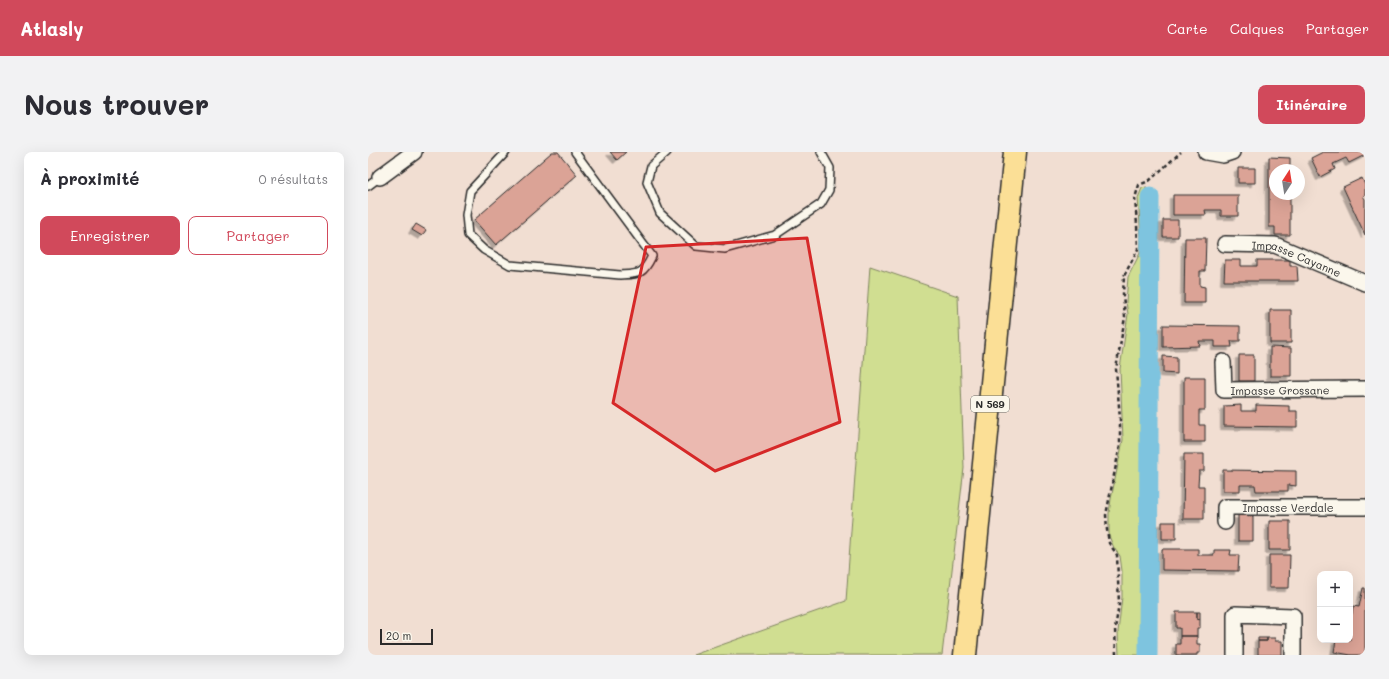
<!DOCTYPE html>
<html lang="fr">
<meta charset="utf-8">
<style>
body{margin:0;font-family:Mali,sans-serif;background:#f2f2f3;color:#2b2b33}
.controls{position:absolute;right:12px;bottom:12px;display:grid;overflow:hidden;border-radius:8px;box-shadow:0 4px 16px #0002}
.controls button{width:36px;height:36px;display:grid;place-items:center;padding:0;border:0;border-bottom:1px solid #e1e1e2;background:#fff;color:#2b2b33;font:20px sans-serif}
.compass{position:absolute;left:901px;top:12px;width:36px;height:36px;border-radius:50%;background:#fff;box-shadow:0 4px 16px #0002;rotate:12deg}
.scale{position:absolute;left:12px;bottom:10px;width:53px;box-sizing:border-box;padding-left:4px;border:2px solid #2b2b2b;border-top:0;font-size:11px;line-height:14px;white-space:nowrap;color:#2b2b2b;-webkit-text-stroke:3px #fbf7ec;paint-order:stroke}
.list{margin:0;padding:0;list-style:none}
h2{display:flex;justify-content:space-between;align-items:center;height:52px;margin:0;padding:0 16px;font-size:17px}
h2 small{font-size:13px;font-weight:400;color:#7c7c81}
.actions{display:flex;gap:8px;padding:12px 16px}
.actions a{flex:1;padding:9px 0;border:1px solid #d1495b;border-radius:8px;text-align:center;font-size:14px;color:#d1495b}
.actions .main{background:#d1495b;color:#fff}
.map{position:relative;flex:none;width:997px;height:503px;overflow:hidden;border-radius:8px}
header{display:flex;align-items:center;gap:24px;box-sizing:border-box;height:56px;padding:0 20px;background:#d1495b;color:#fff}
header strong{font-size:19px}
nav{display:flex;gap:22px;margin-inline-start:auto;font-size:14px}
.intro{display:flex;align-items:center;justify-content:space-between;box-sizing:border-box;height:96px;padding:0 24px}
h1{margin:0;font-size:28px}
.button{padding:10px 18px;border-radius:8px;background:#d1495b;color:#fff;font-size:14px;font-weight:700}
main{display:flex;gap:24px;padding:0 24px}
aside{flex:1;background:#fff;border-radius:8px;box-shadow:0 4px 16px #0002}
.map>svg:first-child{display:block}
.green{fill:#d0de91;stroke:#7e845e}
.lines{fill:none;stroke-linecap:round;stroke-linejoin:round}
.canal{stroke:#7ec4df;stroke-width:19}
.building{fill:#dba396;stroke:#2b2b2b;filter:url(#shadow)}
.lane-casing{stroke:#2b2b2b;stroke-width:10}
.street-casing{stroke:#2b2b2b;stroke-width:18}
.primary-casing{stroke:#2b2b2b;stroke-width:25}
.path{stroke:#2b2b2b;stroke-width:2.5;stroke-dasharray:4 3;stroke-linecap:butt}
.lane{stroke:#fbf7ec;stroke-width:7}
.street{stroke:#fbf7ec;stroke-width:15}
.primary{stroke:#fbdf96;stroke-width:22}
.marked{fill:#d62828;fill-opacity:0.2;stroke:#d62828;stroke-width:3;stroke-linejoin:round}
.labels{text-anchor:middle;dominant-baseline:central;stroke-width:4;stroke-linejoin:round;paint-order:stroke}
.shield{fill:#fbf7ec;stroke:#696865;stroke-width:1}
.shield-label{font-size:10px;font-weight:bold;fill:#2b2b2b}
.street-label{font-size:11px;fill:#2b2b2b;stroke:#fbf7ec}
</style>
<header>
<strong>Atlasly</strong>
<nav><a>Carte</a><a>Calques</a><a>Partager</a></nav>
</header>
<div class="intro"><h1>Nous trouver</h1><a class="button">Itinéraire</a></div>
<main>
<aside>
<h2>À proximité<small>0 résultats</small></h2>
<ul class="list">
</ul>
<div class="actions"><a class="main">Enregistrer</a><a>Partager</a></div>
</aside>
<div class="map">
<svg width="997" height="503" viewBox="0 0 997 503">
<defs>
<filter id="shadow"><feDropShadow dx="-3.5" dy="3.5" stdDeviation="0" flood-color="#0004"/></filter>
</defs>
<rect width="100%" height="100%" fill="#f1ded2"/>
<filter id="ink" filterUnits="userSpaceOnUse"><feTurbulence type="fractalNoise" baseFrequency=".025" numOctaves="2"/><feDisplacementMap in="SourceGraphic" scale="8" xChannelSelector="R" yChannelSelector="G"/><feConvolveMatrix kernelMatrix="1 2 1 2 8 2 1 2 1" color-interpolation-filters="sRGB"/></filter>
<g filter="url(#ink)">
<path class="green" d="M778 35 774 139 772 503H751L750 480 754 445V419L752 404 746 396 741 384V361L743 347 755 288 752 217 760 162 758 150 760 125 772 101 773 86 770 46 774 36Z
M502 114 590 144 596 316 574 503H325L478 449Z"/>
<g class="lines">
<path class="canal" d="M780 503 782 45"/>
</g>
<path class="building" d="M184 0H190L209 23 128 93 106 68Z
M242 0H258L249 8Z
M955 0H997V3L981 11 978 6 965 12 967 17 952 25 943 6Z
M901 5 922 6V18H907V42H922V83H907V75H901Z
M870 16H887V31H870Z
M994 26 997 33V43L995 44 997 47V83L975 35Z
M805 43H870V64H853V58H837L838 63H805Z
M795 68H810V85H795Z
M48 72 58 78 54 84 44 78Z
M817 86H838L837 119H832V134L837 135V151H816Z
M857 108H873V114H889V108H922V114H929L930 129H856Z
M902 158H923V191H902Z
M795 173 872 174V189H863L864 195H847V189H831L832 194 795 195Z
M902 195 923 196V224H902Z
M871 203H886V229H871Z
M795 204 809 205V222L795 221Z
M816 225H837V258H831V273H837V290H816Z
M873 253V259H888V253L921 254V259H929V275L856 274V254Z
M816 302H836V319H831L830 334H836V367H815Z
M855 318 928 319V334L920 333V339H888L887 333H872V339H855Z
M870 363 885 364V389H870Z
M901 369H922V398H901Z
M794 370H808V387H794Z
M794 397H830V403H846V398H863L862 403H871L870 419 794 418Z
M901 403H922L921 436H901Z
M995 436H997V503H983L966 500 968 488H982V461L984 462 985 454 991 455Z
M808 460H829V468L832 467V476H829V484H812V476H808Z
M829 460H832V467L829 468Z
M812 484H829V492H832V501H829V503H808V492H812Z
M890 486H899V489H890Z
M899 486H907V489H914V503H890V489H899Z"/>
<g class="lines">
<g class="lane-casing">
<path id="lane" d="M138 0 102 39 98 63 100 83 116 98 142 113 252 123C271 122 275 123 284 104L207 0
M299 0 283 14 279 30 292 61 328 94 357 97 407 83 453 52 461 38 462 16 453 0
M0 34 12 25"/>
</g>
<g class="street-casing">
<g id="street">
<path d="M838 0 855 3 864 0"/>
<path d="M12 25 46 0"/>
<path id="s1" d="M857 92 907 93 997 131"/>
<path id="s2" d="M855 210 856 238 997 237"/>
<path id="s3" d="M857 370V355H997"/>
<path d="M867 503V462L925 464V503"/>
</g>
</g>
<g class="primary-casing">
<path id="primary" d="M597 503 647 0"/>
</g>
<path class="path" d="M748 503 747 477 751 452 749 403 741 391 739 378 738 363 752 293V267L748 217 757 165 755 142 756 124 770 97 769 73 767 46 771 33 781 29 813 0"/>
<use href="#lane" class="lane"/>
<use href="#street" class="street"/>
<use href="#primary" class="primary"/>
</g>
</g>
<path class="marked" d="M439 86 472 270 347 319 245 251 278 95Z"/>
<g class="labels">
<rect class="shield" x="603" y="244" width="38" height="16" rx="3"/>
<g class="shield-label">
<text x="622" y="252">N 569</text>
</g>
<g class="street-label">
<text stroke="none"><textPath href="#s1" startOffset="74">Impasse Cayanne</textPath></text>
<text stroke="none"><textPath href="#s2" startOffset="84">Impasse Grossane</textPath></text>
<text stroke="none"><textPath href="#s3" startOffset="78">Impasse Verdale</textPath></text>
</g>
</g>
</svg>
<div class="controls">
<button>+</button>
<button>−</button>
</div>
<svg class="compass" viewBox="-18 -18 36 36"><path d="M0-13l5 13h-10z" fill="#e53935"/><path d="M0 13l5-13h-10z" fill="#7c7c81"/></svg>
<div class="scale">20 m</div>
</div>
</main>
